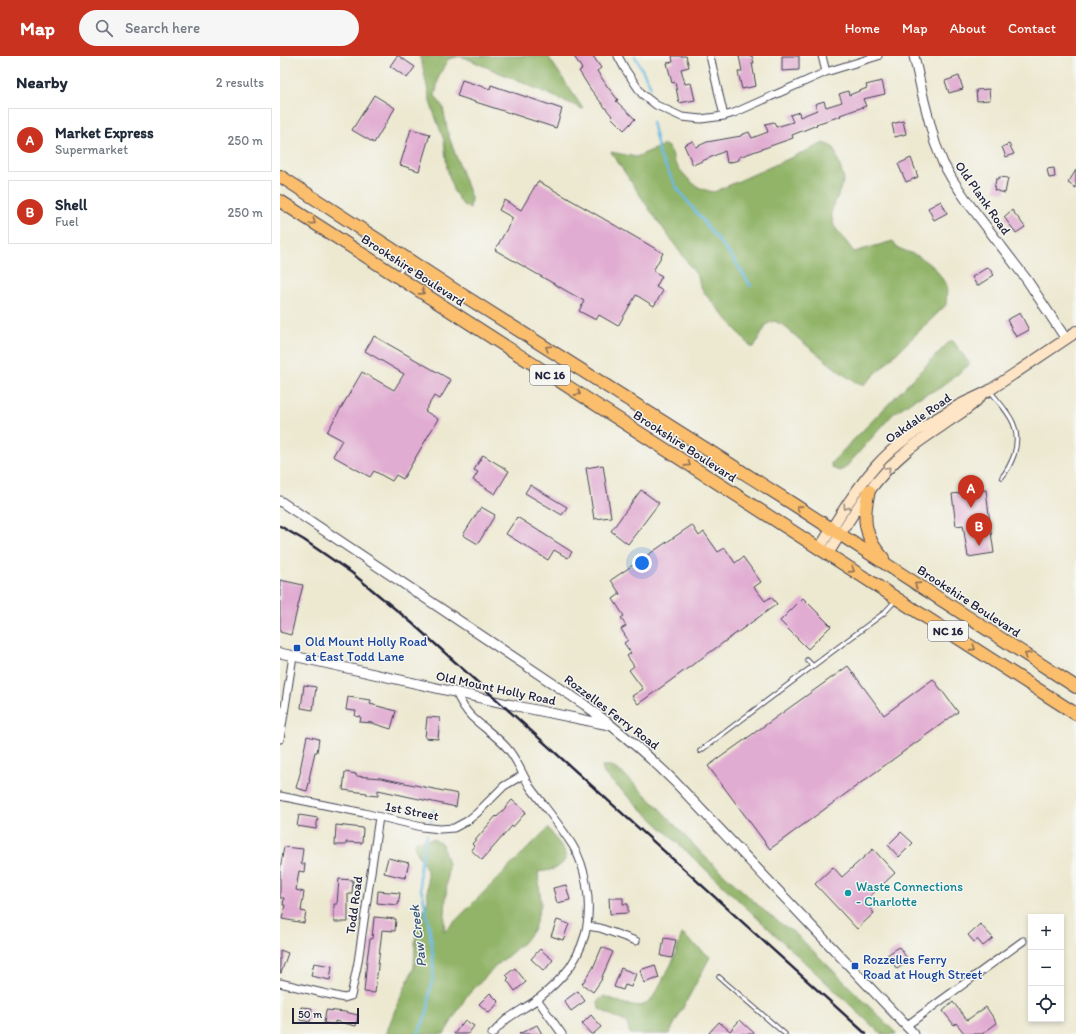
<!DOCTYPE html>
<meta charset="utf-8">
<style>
body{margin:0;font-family:Itim,sans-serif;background:#f6f6f7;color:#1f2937}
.controls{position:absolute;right:12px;bottom:12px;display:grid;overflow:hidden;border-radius:0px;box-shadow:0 2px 6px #0003}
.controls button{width:36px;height:36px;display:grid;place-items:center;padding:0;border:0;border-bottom:1px solid #e0e1e3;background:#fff;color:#1f2937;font:20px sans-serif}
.scale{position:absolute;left:12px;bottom:10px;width:67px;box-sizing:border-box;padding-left:4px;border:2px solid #22223b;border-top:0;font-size:11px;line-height:14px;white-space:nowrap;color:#22223b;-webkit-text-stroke:3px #f6f6f2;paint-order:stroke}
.you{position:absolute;left:362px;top:507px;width:14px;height:14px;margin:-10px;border:3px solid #fff;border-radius:50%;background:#1a73e8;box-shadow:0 0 0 6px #1a73e833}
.badge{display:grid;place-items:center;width:26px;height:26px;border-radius:50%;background:#c8321e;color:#fff;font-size:13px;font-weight:700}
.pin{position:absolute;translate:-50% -33px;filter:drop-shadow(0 1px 2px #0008)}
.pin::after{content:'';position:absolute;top:21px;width:14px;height:12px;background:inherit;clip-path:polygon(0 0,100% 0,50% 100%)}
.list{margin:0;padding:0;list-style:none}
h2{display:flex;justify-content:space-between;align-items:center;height:52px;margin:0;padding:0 16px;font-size:17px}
h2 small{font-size:13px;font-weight:400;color:#747a83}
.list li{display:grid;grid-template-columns:26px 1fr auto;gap:12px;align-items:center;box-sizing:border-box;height:64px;margin:0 8px 8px;padding:0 8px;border:1px solid #e0e1e3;border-radius:0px}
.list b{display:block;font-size:15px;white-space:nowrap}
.list p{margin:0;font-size:13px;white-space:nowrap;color:#747a83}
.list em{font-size:13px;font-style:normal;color:#747a83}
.icon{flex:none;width:22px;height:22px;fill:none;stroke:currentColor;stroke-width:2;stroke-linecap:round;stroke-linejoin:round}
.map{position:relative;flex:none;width:796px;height:978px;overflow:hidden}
header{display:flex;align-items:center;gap:24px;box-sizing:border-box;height:56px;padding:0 20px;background:#c8321e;color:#fff}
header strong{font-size:19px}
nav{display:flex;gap:22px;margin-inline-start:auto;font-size:14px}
.search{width:280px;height:36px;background:#f6f6f7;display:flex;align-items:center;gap:10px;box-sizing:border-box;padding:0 14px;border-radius:22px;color:#747a83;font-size:15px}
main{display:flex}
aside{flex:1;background:#fff}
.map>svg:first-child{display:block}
.forest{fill:#91b468;stroke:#5a6b52}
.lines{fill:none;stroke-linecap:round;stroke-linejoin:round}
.stream{stroke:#6abae5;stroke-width:2.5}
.building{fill:#e1acd1}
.service-casing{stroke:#404052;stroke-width:5.5}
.minor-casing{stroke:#404052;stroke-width:9}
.tertiary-casing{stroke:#404052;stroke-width:11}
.secondary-casing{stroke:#404052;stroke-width:12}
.trunk-casing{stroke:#404052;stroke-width:14}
.service{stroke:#fff;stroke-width:3.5}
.minor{stroke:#fff;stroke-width:7}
.tertiary{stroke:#fff;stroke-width:9}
.secondary{stroke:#fde5c5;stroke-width:10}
.trunk{stroke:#fabe6d;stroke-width:12}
.rail{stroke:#22223b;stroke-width:2.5}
.oneway{stroke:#8e7054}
.oneway2{stroke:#9a8d87}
.transit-dot{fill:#1a4fb4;stroke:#f6f6f2;stroke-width:1.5}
.culture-dot{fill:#0f9aa8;stroke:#f6f6f2;stroke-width:1.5}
.labels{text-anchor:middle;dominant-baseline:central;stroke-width:3;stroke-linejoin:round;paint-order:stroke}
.shield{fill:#f6f6f2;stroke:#626272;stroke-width:1}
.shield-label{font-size:12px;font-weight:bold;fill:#22223b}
.street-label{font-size:13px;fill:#22223b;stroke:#f6f6f2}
.transit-label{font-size:13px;fill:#164399;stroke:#f6f6f2;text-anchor:start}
.culture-label{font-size:13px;fill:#0d838f;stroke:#f6f6f2;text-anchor:start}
.water-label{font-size:14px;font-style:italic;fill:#3b5776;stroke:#f6f6f2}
</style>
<header>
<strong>Map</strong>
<div class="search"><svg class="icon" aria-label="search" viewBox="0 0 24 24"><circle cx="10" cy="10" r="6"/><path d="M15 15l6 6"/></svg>Search here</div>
<nav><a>Home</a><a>Map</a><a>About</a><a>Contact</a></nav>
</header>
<main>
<aside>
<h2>Nearby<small>2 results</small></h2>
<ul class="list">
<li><span class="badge">A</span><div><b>Market Express</b><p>Supermarket</p></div><em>250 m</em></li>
<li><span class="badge">B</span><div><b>Shell</b><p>Fuel</p></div><em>250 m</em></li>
</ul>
</aside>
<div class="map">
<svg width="796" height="978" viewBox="0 0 796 978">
<rect width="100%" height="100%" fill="#f6f6f2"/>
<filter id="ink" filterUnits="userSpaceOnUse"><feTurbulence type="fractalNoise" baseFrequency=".025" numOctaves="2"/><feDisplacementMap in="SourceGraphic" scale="8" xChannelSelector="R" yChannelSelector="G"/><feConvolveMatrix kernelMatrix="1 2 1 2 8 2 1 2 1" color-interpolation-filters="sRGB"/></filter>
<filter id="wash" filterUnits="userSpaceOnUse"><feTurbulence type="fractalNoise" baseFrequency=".012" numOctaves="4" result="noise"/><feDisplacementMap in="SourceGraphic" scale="16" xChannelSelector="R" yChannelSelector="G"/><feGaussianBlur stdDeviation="0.9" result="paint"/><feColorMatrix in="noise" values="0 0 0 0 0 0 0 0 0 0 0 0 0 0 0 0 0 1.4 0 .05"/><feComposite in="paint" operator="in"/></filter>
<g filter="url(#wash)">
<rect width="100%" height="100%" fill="#ede9d1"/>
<path class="forest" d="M139 0H268L303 53 181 0 168 3 159 20 155 40 163 51 168 78 191 142 190 152 183 149 173 134 167 112 164 84 151 49 142 7Z
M544 87 554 92 564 123 551 157 554 170 574 196 613 185 618 192 638 200 655 212 667 230 666 249 585 328 581 329 564 319 520 284 503 269 494 265 487 268 474 291H471L426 239 420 229 418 221 372 157 331 96 356 101 384 89C393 92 392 100 395 107 397 110 400 114 403 117 413 129 419 133 434 136Z
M670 285H673L689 307V309L660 332 633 344 613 358 564 413 559 415 552 412 551 407Z
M322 710H331L345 719 379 752 424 800 489 859 517 879 617 978H601L324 718Z
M268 772 284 794 286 802C279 814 271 814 258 816L261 848 254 873 244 886 216 910 186 941 164 978H106L115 954 134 911 136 871 148 845 147 814 135 793 136 785 153 783 162 788 168 808 164 876Z
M402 878 430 901 389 978H350L347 967 319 953 318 945 324 940 345 948 361 950 372 943 393 905Z"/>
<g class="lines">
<path class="stream" d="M355 0 371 31
M372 66 380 100 397 132 454 204 471 230
M151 765 154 754
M138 978C142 968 151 951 149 939 150 933 152 927 153 921 155 894 148 866 143 839 135 823 143 796 147 779"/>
</g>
<g id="blocks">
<path class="building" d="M117 0H119L135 11 127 22 110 10Z
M294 0H313L321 12 317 15 327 30 338 44 336 45 355 63 344 74 331 61 332 60 311 34 299 15 302 13Z
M392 0H406L409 11 401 13 405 28 411 27 415 44 399 47 395 26 392 27 387 7 393 6Z
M459 0H472L474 7H472L476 30 462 33 458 16 462 15Z
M502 0H519V14L502 15Z
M679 20 683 33 669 37 665 25Z
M182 24 210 33 211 29 282 53 276 72 177 40Z
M602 25 605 38 583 43 586 50 560 59 561 60 536 68 537 69 512 79 513 82 459 101V104L447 107 445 95 413 109 404 89 413 85 416 91 427 86 461 80V79L469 76 472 82 488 76 485 68 494 66 496 71 513 66 510 59 519 56 520 61 537 54 535 48 544 45 546 51 562 46 559 38 568 35 569 39 587 32 586 29Z
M709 33 710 44 697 45 696 34Z
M94 39 115 52 94 87 72 74Z
M623 65 626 78 615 81 612 68Z
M131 73 150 78 139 115 120 109Z
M729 88 734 98 726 101 722 91Z
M631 102 638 121 626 126 618 108Z
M774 112 775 121 769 122 767 113Z
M796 114V132L788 127Z
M719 121 728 122 725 137 714 134 716 123H719Z
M258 125 383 197 373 215 382 220 376 231 383 235 374 250 356 239 338 270 319 259 316 264 299 255 304 245 215 194 233 162 219 154 224 144 241 154Z
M661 145 667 157 654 164 648 152Z
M732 154 745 171 736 177 724 161Z
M708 211 714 219 697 230 692 221Z
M740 257 749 274 736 281 727 264Z
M94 280 171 324 160 343 154 340 145 355 158 363 123 423 116 419 112 425 94 415 90 421 53 400 62 384 47 376 82 316 114 334 124 318 85 295Z
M203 399 229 415 215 438 193 424 198 416 194 414Z
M323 409 331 461 314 463 306 412Z
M250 429 287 451 282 459 245 437Z
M361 434 379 447 348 488 331 475Z
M706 434 711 476 714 497 688 501 683 469 676 470 672 438Z
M201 451 215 459 198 488 183 479Z
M237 461 292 496 288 502 274 494 268 504 226 478Z
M412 469 419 480 424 476 438 496 445 492 455 507 463 501 481 526 474 531 485 545 491 541 497 548 358 648 352 640 363 633 349 614 354 610 347 600 351 597 344 587 348 584 341 573 346 570 341 562 344 560 333 543 340 538 331 524Z
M0 524 23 529 11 579 0 576Z
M523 542 551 570 528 593 500 565Z
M568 610 604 659 653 623 678 656 490 793 428 710Z
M24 629 36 631 33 654 21 652Z
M68 641 91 644 90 648 116 655 111 673 92 667 80 666 81 661 75 660 76 655 66 654Z
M147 661 160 662 158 683 145 682Z
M27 680 39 683 37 696H35L29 723H30L27 735 16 732 21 714H20Z
M65 716 76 718V720L101 722 178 738 176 751 98 734V740L87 739V737L63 734Z
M232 744 246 756 233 771 232 770 202 804 191 794 194 790 192 788 216 760 217 761Z
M19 759 38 762 36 773 17 770Z
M56 769 83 772 82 787 66 786V789H55Z
M621 776 633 787 619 801 608 789Z
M4 791 23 793 21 808H25L24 816 19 815 16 834 24 836 21 855 26 856 24 867 2 863 5 849H3L4 842H0V813Z
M593 793 615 817 584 846 594 857 577 873 535 828 553 811 562 821Z
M108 802 129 807 125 822 104 817Z
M59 823 73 824 72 838H68V866H54V848H57Z
M286 829 290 844 277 847 273 832Z
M98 835 120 837 118 849 97 847Z
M329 842H343V848H348V857L330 858Z
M94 861 116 863 115 875 102 874 95 937 84 936 87 904 90 883H92Z
M277 864 289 868 283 884 271 880Z
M700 868 713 882 703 890 697 883 694 886 688 879Z
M384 882 396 884 392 902 381 900Z
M322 891 333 896 321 923H322L313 936 302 928 313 912Z
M619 891 629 905 617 913 607 899Z
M260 893 273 904 264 915 251 903Z
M0 894 8 897 1 917H0Z
M34 907 52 910 50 924 31 920Z
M375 909 379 922 364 927 360 914Z
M235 912 246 926 235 935 227 924 229 922 226 919Z
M341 912 356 918 351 931 345 929 343 934 334 931Z
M298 935 305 945 291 955 284 945Z
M210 937 219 946 209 957 199 948Z
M673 946 687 964 706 951 717 967 702 978H685L676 967 674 969 663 955Z
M21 951 32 952 30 966 20 964Z
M46 954 65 956 78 959 76 970 55 965V968L44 967Z
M311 959 321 971 313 978H311L302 968Z
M185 964 194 970 188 978H174Z
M460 964 475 978H428L439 966 450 975Z
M257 969 262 978H239Z"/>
</g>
</g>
<g filter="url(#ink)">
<use href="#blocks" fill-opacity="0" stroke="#404052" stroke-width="1"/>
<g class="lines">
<g class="service-casing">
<path id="service" d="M117 218 129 207
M710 335C727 356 743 370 734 399 731 407 728 414 722 421
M527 604 533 610 604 557 616 544
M420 695 533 610
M439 921 505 978"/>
</g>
<g class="minor-casing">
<path id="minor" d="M338 0 345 13 362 38 376 49 402 61 421 63 444 60 454 57 546 16 598 0
M430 0 444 60
M542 0 546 16
M176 637C180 645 184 653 191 660 202 671 217 680 227 692 237 703 242 718 250 731 264 750 280 769 293 790 306 811 311 845 307 869 305 883 298 899 290 911 281 923 269 934 258 943 248 950 237 956 227 963 222 967 217 973 212 978
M0 683 13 600
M0 740 84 757 142 771 160 773 174 772 187 765 197 757 224 730 243 719
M307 870 320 872 356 885
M0 927 64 942 71 940 78 906 99 761
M257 943 282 978
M626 970 743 885"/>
</g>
<g class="tertiary-casing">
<path id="tertiary" d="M634 0 644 45 655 87 663 107 672 123 689 148 747 224 786 283
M0 445 305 649C337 673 367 698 395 726L634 978
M0 597 246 652 329 669"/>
</g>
<g class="secondary-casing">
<path id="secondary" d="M539 493C557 464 574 435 596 410 616 387 643 370 669 355 682 346 696 342 710 334L792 279 796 275
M548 498C571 461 593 423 627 395 638 386 650 378 662 370 675 360 689 354 700 341"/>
</g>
<g class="trunk-casing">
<path id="trunk" d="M0 120 175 234 513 448 796 631
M0 145 796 658
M589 435C582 462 584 481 603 502"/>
</g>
<use href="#service" class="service"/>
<use href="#minor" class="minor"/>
<use href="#tertiary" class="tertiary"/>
<use href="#secondary" class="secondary"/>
<use href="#trunk" class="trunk"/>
<path class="rail" d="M0 470 24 484 72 517 132 567 586 978"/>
</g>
<defs><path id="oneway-chevron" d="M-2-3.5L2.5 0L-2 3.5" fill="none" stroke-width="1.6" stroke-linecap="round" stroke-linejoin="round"/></defs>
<g class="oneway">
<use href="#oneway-chevron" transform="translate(33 166) rotate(33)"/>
<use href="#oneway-chevron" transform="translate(142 236) rotate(33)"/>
<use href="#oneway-chevron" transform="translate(268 292) rotate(-148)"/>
<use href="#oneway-chevron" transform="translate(298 337) rotate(33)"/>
<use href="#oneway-chevron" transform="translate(408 408) rotate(33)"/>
<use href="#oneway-chevron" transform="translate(519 452) rotate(-147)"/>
<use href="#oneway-chevron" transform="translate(572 514) rotate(33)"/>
<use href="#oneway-chevron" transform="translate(637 529) rotate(-147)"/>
<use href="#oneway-chevron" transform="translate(693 592) rotate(33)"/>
<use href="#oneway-chevron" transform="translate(747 599) rotate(-147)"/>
</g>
<g class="oneway2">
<use href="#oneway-chevron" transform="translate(608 413) rotate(-45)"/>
<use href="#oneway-chevron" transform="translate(566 451) rotate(124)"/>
</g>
</g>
<g class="transit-dot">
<rect x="13" y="588" width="8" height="8" rx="2"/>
<rect x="571" y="906" width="8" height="8" rx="2"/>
</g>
<circle class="culture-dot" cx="568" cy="837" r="4"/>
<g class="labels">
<g class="shield">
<rect x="250" y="309" width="40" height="20" rx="3"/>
<rect x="648" y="565" width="40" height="20" rx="3"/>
</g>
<g class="shield-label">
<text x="270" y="319">NC 16</text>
<text x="668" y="575">NC 16</text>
</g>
<g class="street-label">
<text transform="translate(703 142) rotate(55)">Old Plank Road</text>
<text transform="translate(133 214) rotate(33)">Brookshire Boulevard</text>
<text transform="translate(638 362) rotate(-35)">Oakdale Road</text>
<text transform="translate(405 390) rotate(33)">Brookshire Boulevard</text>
<text transform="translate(689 545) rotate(33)">Brookshire Boulevard</text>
<text transform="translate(216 632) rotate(12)">Old Mount Holly Road</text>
<text transform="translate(332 656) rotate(37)">Rozzelles Ferry Road</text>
<text transform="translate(132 755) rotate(11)">1st Street</text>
<text transform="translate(74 849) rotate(-82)">Todd Road</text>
</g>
<g class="transit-label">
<text x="25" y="585">Old Mount Holly Road<tspan x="25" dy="15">at East Todd Lane</tspan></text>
<text x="583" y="903">Rozzelles Ferry<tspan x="583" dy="15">Road at Hough Street</tspan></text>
</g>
<g class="culture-label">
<text x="576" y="830">Waste Connections<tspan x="576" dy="15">- Charlotte</tspan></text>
</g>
<g class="water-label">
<text transform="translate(138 880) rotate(-97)">Paw Creek</text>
</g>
</g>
</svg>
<div class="controls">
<button>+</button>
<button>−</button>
<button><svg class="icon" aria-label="locate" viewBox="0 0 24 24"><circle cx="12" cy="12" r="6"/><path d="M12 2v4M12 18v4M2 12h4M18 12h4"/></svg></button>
</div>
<div class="scale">50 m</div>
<div class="you"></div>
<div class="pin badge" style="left:691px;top:452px">A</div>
<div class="pin badge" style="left:699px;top:490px">B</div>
</div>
</main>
